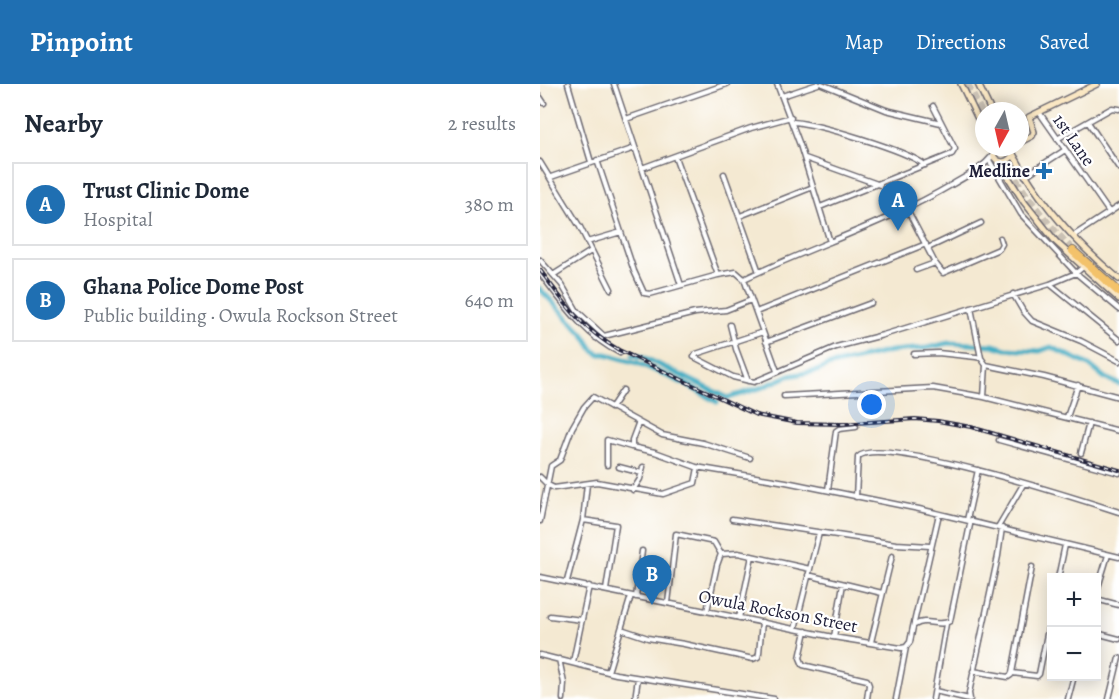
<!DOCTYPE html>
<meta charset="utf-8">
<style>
body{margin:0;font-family:Alegreya,serif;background:#f2f2f3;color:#1f2937}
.controls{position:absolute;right:18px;bottom:18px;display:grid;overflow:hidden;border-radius:0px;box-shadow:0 3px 15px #0003}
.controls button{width:54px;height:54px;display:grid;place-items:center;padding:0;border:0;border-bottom:2px solid #e0e1e3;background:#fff;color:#1f2937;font:30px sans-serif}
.compass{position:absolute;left:435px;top:18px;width:54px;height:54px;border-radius:50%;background:#fff;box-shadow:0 3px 15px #0003;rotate:188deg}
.you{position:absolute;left:332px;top:321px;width:21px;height:21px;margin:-15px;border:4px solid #fff;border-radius:50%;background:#1a73e8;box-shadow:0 0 0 9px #1a73e833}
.badge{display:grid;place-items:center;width:39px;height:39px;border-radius:50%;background:#1f6fb2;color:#fff;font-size:20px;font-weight:700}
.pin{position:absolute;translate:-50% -50px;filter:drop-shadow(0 2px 3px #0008)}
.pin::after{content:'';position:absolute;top:32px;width:21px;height:18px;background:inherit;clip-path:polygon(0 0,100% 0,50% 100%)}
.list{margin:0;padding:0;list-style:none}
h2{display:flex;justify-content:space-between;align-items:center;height:78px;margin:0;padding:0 24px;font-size:26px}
h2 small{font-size:20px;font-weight:400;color:#747a83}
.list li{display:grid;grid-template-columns:39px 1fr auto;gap:18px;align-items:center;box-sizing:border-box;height:84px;margin:0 12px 12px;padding:0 12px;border:2px solid #e0e1e3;border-radius:0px}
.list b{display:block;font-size:22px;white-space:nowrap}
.list p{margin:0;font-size:20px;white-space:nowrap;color:#747a83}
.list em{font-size:20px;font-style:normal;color:#747a83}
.map{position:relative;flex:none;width:579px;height:615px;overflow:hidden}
header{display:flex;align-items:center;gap:36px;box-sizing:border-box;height:84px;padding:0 30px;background:#1f6fb2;color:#fff}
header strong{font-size:28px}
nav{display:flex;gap:33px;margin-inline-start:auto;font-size:21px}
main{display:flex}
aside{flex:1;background:#fff}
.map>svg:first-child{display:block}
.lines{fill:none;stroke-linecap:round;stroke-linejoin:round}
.stream{stroke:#45aec4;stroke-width:1.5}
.river{stroke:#45aec4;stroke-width:5}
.highway-tunnel{stroke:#cac1b4;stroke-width:8;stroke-dasharray:8 4;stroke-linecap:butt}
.street-casing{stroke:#6c6870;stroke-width:7}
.secondary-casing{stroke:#6c6870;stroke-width:8}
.highway-casing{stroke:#6c6870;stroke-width:10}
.street{stroke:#fff;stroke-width:4}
.secondary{stroke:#fae7c3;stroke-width:5}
.highway{stroke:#f3c26a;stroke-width:8}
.rail-casing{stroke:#22223b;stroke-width:4}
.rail{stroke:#fff;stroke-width:1.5;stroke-dasharray:4.5;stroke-linecap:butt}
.poi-dot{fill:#1f6fb2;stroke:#fff;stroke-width:2}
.labels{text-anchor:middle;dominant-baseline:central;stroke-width:4.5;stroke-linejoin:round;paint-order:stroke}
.street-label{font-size:18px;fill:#22223b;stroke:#fff}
.poi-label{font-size:18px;font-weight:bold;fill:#22223b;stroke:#fff;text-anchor:end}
</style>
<header>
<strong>Pinpoint</strong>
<nav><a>Map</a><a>Directions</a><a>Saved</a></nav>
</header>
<main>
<aside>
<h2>Nearby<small>2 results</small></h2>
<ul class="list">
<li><span class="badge">A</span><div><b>Trust Clinic Dome</b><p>Hospital</p></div><em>380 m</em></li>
<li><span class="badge">B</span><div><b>Ghana Police Dome Post</b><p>Public building · Owula Rockson Street</p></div><em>640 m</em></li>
</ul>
</aside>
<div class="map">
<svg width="579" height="615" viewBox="0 0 579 615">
<rect width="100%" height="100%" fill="#fff"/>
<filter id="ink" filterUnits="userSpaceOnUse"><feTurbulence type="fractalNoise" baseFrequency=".0167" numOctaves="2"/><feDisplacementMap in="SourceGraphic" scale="12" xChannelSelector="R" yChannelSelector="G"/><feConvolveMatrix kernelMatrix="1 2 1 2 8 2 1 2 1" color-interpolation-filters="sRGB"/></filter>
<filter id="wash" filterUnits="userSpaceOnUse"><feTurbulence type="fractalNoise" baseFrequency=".008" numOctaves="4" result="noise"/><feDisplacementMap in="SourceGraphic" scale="24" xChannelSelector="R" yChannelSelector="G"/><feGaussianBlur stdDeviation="1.35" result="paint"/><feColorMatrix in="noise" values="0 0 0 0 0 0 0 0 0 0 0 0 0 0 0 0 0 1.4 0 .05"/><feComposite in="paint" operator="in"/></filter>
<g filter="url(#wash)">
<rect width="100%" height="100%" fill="#f4e9d2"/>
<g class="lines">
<path class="stream" d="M88 274V277"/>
<path class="river" d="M0 205 44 251 54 267 59 270H66L98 279 147 301 177 318
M93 271 101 272 188 314 223 303 248 292 277 287 287 282 351 267 387 264 409 259 453 261 466 265 500 267 511 263 549 281 565 294 579 300"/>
</g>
</g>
<g filter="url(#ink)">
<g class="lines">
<path class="highway-tunnel" d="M427 0 444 35
M458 63C476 102 503 136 533 167"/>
<g class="street-casing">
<path id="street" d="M28 0 51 78
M74 0 141 201
M237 0 260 61 290 158
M282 0 346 26 401 39
M242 12 278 0
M0 13 4 19
M499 28 569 128
M86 35 187 0
M253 38C278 40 366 66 385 81
M548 38 579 84
M517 55 572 24 579 25
M135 73 178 191
M265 74 340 101
M57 76 94 187 104 209 110 210 178 191 196 188 204 195 237 287
M449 76 481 130 536 189 579 225
M0 78 40 143 71 205
M102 84 211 44 251 33
M184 90 219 188
M485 92 525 66
M11 93 95 64
M280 123 412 70 415 65 393 22
M367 125 395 179 403 189 459 165 462 160 460 154
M200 132 273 103
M533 152 579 122
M47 158 81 148
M388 164 441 139
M0 176 22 201 37 227 63 251
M376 186 395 179
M0 189C24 220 45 252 80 269
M13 191 51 167
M204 195C273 162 347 139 413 100 428 91 442 85 453 71
M510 200 579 256
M473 210 483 227 492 237 541 257 579 277
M431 224 441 274
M216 228 386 160
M190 241 196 265 208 297
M223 248 156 270 154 273 193 293 214 298 296 263 343 251 510 200 536 189 542 184
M56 254 155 229 186 226 211 216
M226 258 331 219
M374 270 398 269 436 273 441 274 446 281 504 293 579 313
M244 312 393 304 444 313 579 347
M444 313 446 281
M71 324 83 306
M527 333 538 301
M98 340 92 356V363L115 368 156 383 246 398 379 425 579 473
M459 356 579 389
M541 369 549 339
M67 381V356L91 363
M79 383 102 389
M0 393 8 401 14 404 57 398 123 410 155 399 158 384
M93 406 100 395 103 383
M288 406 296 347 299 345 316 343
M316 413 318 373C339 350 545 417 579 428
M192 435 356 460 390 462
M43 436 76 441 66 506
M427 436 438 386
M0 437 11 382 20 376 32 344 44 323 53 313 122 351 163 359 210 374
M458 443 484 399
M268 491 342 509
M0 493 293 553 361 564 366 563
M518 494 525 461
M27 497 43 436 47 400
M556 510 568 471
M96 513 102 467
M556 515 579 521
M128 519 136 450 174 458 181 470
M167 527 177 481 181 470 198 469 270 485
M10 532 42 536
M199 534 212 472
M375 541C386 533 399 544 410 537L431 436
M81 545 108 554 144 560 213 575 218 573 219 569 222 538
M255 545 279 449
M266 547 260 574 263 581 327 596 329 601 327 615
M556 549 579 555
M294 553 303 500
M331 558 352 472
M0 571 76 590 234 615
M19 575 24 599 23 615
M33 578 49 502
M433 587 468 593 471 591 472 589 497 592 499 590 512 525
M68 588 91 512
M472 589 492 483
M395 607 429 615
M95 615 98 594
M356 615 366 563 370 558 373 543 399 430
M393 615 406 540
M430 615 429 609 458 472 462 444
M528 615 534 592
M569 615 579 574"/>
</g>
<g class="secondary-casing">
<path id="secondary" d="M421 0 444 47
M438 0 451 27
M480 58 492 52 494 48 489 33 557 0
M454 63V73C459 80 468 79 473 71L472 63
M473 70C501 120 535 159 579 195
M458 77 484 118 516 158 579 215"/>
</g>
<g class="highway-casing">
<path id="highway" d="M533 167 579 208"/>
</g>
<use href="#street" class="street"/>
<use href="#secondary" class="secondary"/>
<use href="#highway" class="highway"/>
<g class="rail-casing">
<path id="rail" d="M0 186C25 220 41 244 79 266L216 331 257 339 301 340 375 335 398 337 431 343 579 386"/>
</g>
<use href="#rail" class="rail"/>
</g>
</g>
<path class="poi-dot" d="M501 78h6v6h6v6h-6v6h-6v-6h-6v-6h6z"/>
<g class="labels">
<g class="street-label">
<text transform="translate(534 56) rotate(55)">1st Lane</text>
<text transform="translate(238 527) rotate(11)">Owula Rockson Street</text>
</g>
<g class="poi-label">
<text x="490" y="87">Medline</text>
</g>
</g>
</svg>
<div class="controls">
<button>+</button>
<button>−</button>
</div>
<svg class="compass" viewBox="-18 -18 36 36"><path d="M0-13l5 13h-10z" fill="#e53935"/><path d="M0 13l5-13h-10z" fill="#747a83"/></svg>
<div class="you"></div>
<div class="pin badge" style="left:358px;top:147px">A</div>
<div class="pin badge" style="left:112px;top:521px">B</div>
</div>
</main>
